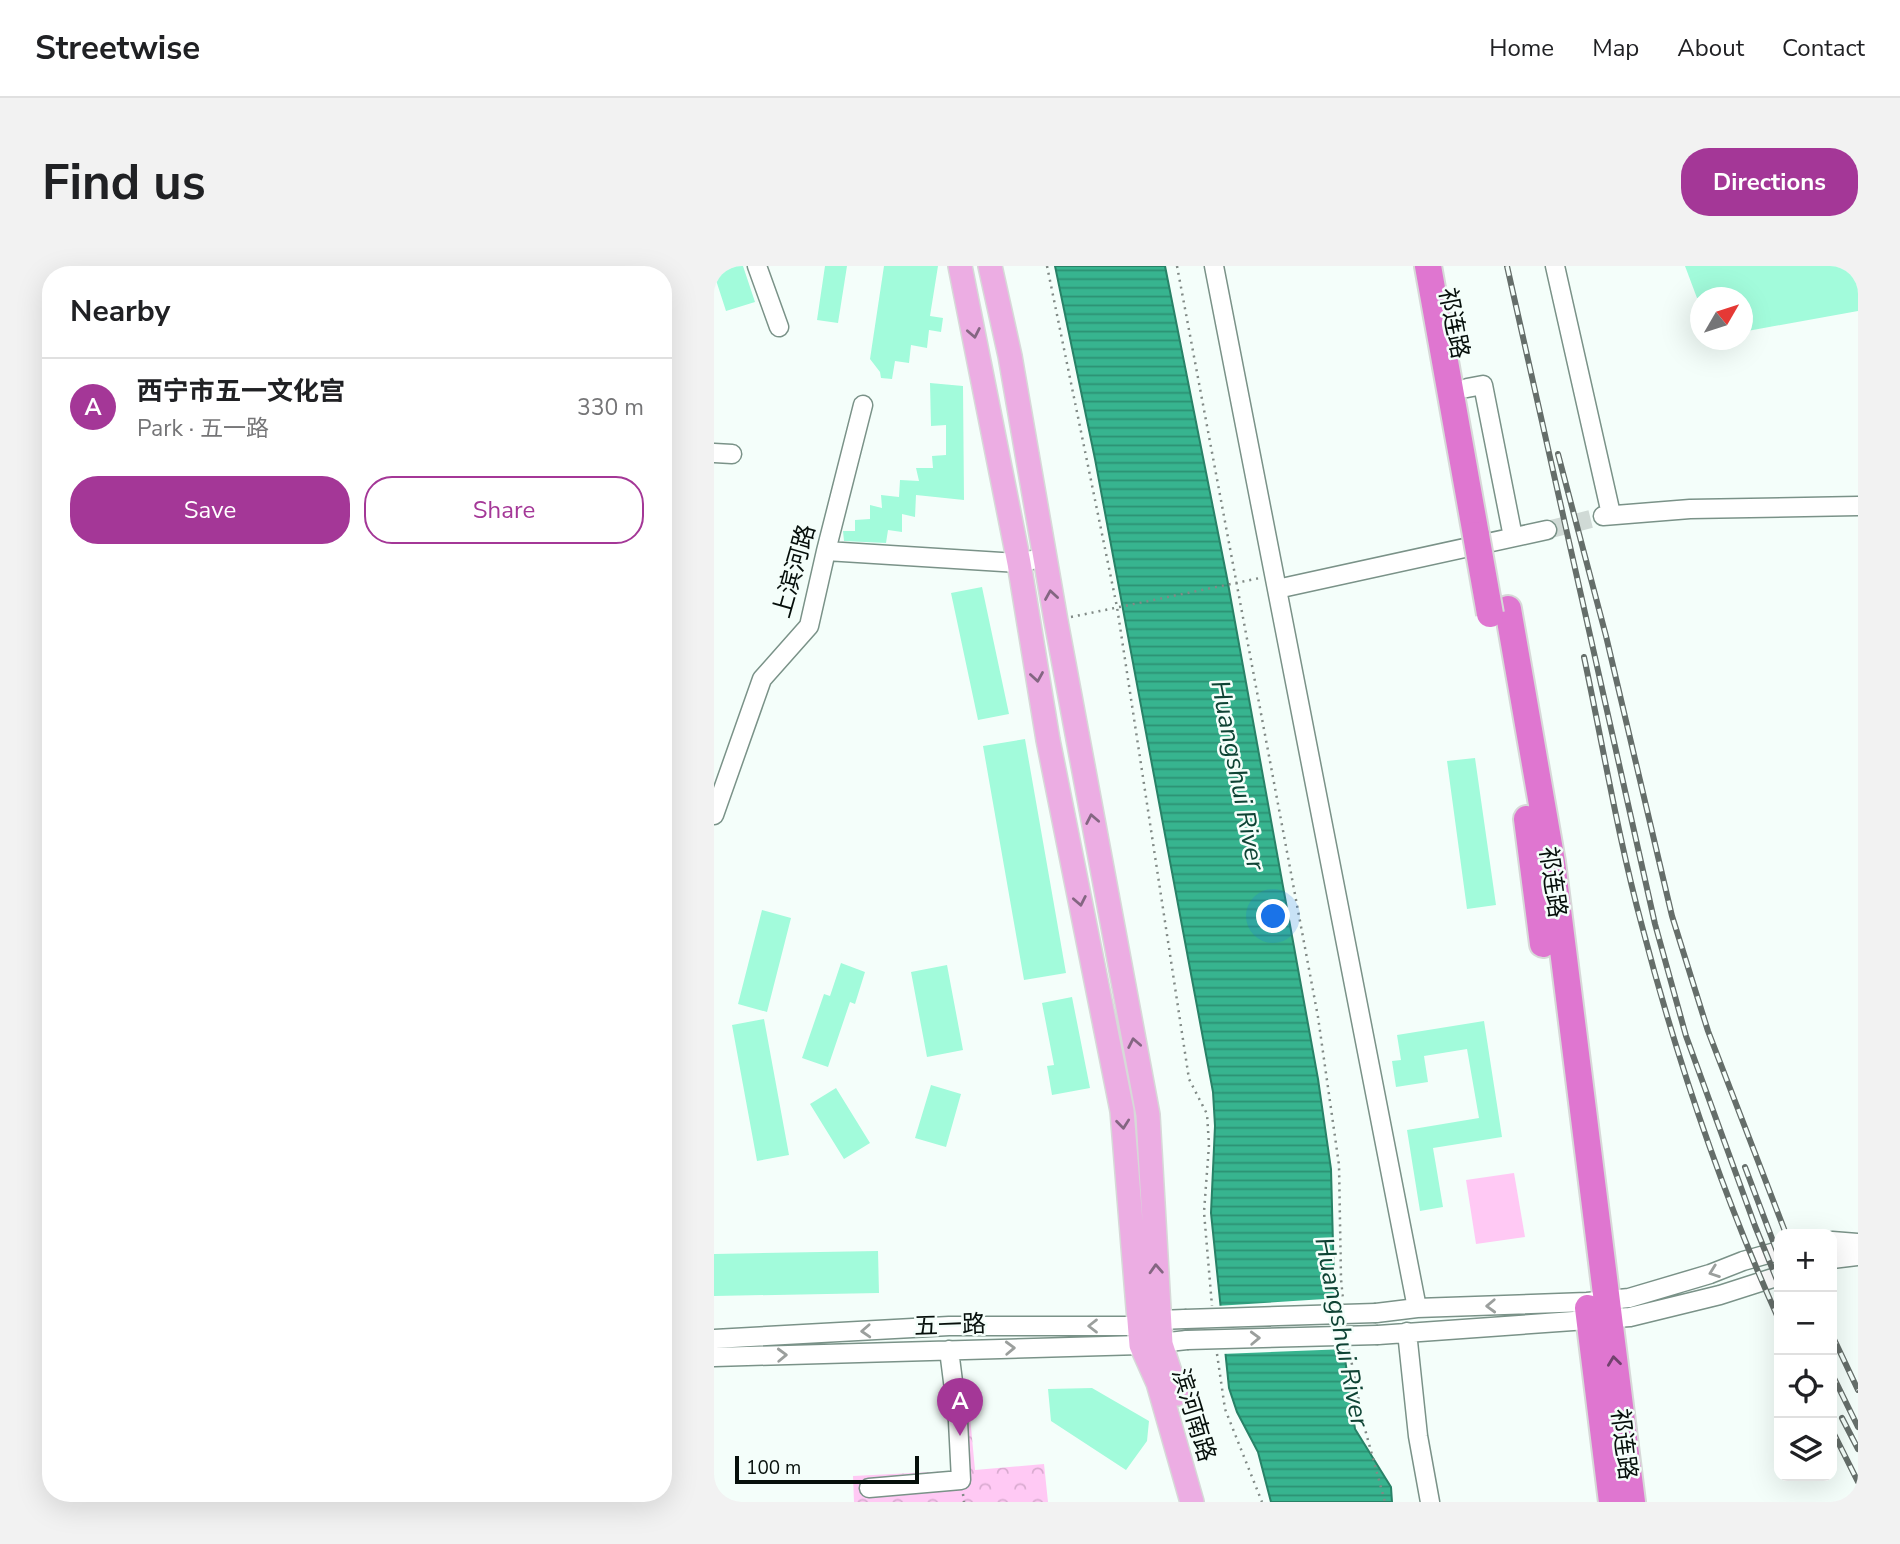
<!DOCTYPE html>
<meta charset="utf-8">
<style>
body{margin:0;font-family:"Nunito Sans","Noto Sans SC",sans-serif;background:#f2f2f2;color:#202124}
.controls{position:absolute;right:21px;bottom:21px;display:grid;overflow:hidden;border-radius:14px;box-shadow:0 7px 28px #0002}
.controls button{width:63px;height:63px;display:grid;place-items:center;padding:0;border:0;border-bottom:2px solid #e0e0e0;background:#fff;color:#202124;font:35px sans-serif}
.compass{position:absolute;left:976px;top:21px;width:63px;height:63px;border-radius:50%;background:#fff;box-shadow:0 7px 28px #0002;rotate:51deg}
.scale{position:absolute;left:21px;bottom:18px;width:184px;box-sizing:border-box;padding-left:7px;border:4px solid #060f0b;border-top:0;font-size:19px;line-height:24px;white-space:nowrap;color:#060f0b;-webkit-text-stroke:5px #f4fefa;paint-order:stroke}
.you{position:absolute;left:560px;top:651px;width:24px;height:24px;margin:-18px;border:5px solid #fff;border-radius:50%;background:#1a73e8;box-shadow:0 0 0 10px #1a73e833}
.badge{display:grid;place-items:center;width:46px;height:46px;border-radius:50%;background:#a43797;color:#fff;font-size:23px;font-weight:700}
.pin{position:absolute;translate:-50% -58px;filter:drop-shadow(0 2px 4px #0008)}
.pin::after{content:'';position:absolute;top:37px;width:24px;height:21px;background:inherit;clip-path:polygon(0 0,100% 0,50% 100%)}
.list{margin:0;padding:0;list-style:none}
h2{display:flex;justify-content:space-between;align-items:center;height:91px;margin:0;padding:0 28px;font-size:30px}
h2 small{font-size:23px;font-weight:400;color:#757577}
.list li{display:grid;grid-template-columns:46px 1fr auto;gap:21px;align-items:center;box-sizing:border-box;height:98px;padding:0 28px;border-top:2px solid #e0e0e0}
.list b{display:block;font-size:26px;white-space:nowrap}
.list p{margin:0;font-size:23px;white-space:nowrap;color:#757577}
.list em{font-size:23px;font-style:normal;color:#757577}
.actions{display:flex;gap:14px;padding:21px 28px}
.actions a{flex:1;padding:16px 0;border:2px solid #a43797;border-radius:28px;text-align:center;font-size:24px;color:#a43797}
.actions .main{background:#a43797;color:#fff}
.icon{flex:none;width:38px;height:38px;fill:none;stroke:currentColor;stroke-width:2;stroke-linecap:round;stroke-linejoin:round}
.map{position:relative;flex:none;width:1144px;height:1236px;overflow:hidden;border-radius:28px}
header{display:flex;align-items:center;gap:42px;box-sizing:border-box;height:98px;padding:0 35px;background:#fff;border-bottom:2px solid #e0e0e0}
header strong{font-size:33px}
nav{display:flex;gap:38px;margin-inline-start:auto;font-size:24px}
.intro{display:flex;align-items:center;justify-content:space-between;box-sizing:border-box;height:168px;padding:0 42px}
h1{margin:0;font-size:49px}
.button{padding:18px 32px;border-radius:28px;background:#a43797;color:#fff;font-size:24px;font-weight:700}
main{display:flex;gap:42px;padding:0 42px}
aside{flex:1;background:#fff;border-radius:28px;box-shadow:0 7px 28px #0002}
.map>svg:first-child{display:block}
.green{fill:#ffc9f4}
.park{fill:url(#park-crowns)}
.water{fill:url(#water-rules);stroke:#288267;stroke-width:2}
.pier{fill:#f4fefa}
.building{fill:#a2fbdb}
.lines{fill:none;stroke-linecap:round;stroke-linejoin:round}
.minor-tunnel{stroke:#d0dad6;stroke-width:18;stroke-dasharray:18 9;stroke-linecap:butt}
.minor-casing{stroke:#7a9288;stroke-width:21}
.major-casing{stroke:#d7d9d8;stroke-width:26}
.highway-casing{stroke:#d7d9d8;stroke-width:30}
.path{stroke:#818a86;stroke-width:2.5;stroke-dasharray:2 5;stroke-linecap:butt}
.minor{stroke:#fff;stroke-width:18}
.major{stroke:#ecade3;stroke-width:23}
.highway{stroke:#df76d0;stroke-width:26}
.rail-casing{stroke:#656e6a;stroke-width:6}
.rail{stroke:#f4fefa;stroke-width:3.5;stroke-dasharray:10;stroke-linecap:butt}
.minor-bridge-casing{stroke:#7a9288;stroke-width:21;stroke-linecap:butt}
.highway-bridge-casing{stroke:#d7d9d8;stroke-width:30;stroke-linecap:butt}
.minor-bridge{stroke:#fff;stroke-width:18}
.highway-bridge{stroke:#df76d0;stroke-width:26}
.oneway{stroke:#846682}
.oneway2{stroke:#9b9f9d}
.oneway3{stroke:#72426e}
.labels{text-anchor:middle;dominant-baseline:central;stroke-width:5;stroke-linejoin:round;paint-order:stroke}
.street-label{font-size:24px;fill:#060f0b;stroke:#f4fefa}
.water-label{font-size:26px;font-style:italic;fill:#0e4334;stroke:#f4fefa}
</style>
<header>
<strong>Streetwise</strong>
<nav><a>Home</a><a>Map</a><a>About</a><a>Contact</a></nav>
</header>
<div class="intro"><h1>Find us</h1><a class="button">Directions</a></div>
<main>
<aside>
<h2>Nearby<small></small></h2>
<ul class="list">
<li><span class="badge">A</span><div><b>西宁市五一文化宫</b><p>Park · 五一路</p></div><em>330 m</em></li>
</ul>
<div class="actions"><a class="main">Save</a><a>Share</a></div>
</aside>
<div class="map">
<svg width="1144" height="1236" viewBox="0 0 1144 1236">
<defs>
<pattern id="park-crowns" width="20" height="18" patternUnits="userSpaceOnUse" patternTransform="scale(1.75)"><rect width="20" height="18" fill="#ffc9f4"/><path d="M2 6a3 3 0 1 1 6 0M12 15a3 3 0 1 1 6 0" fill="none" stroke="#d9abd0"/></pattern>
<pattern id="water-rules" width="6" height="5" patternUnits="userSpaceOnUse" patternTransform="scale(1.75)"><rect width="6" height="5" fill="#37b48f"/><path d="M0 2.5h6" fill="none" stroke="#2c9173"/></pattern>
</defs>
<rect width="100%" height="100%" fill="#f4fefa"/>
<path class="green" d="M800 907 811 971 762 978 752 914Z"/>
<path class="park" d="M255 1140 261 1204 330 1198 334 1236H140L139 1210 237 1205 233 1142Z"/>
<path class="water" d="M341 0H451L513 312 604 813 617 903 620 1016 641 1163 677 1221 678 1236H557L544 1186 523 1146 515 1122 497 947 501 860 499 826 381 193Z"/>
<path class="pier" d="M626 1032 633 1083 507 1088 502 1040Z"/>
<path class="building" d="M0 0H29L41 36 12 45 0 8Z
M111 0H133L124 57 103 54Z
M170 0H224L216 50 229 52 227 66 215 64 213 82 197 79 195 97 181 95 178 113 167 112 166 106 156 93Z
M971 0H1144V45L1028 66V32H983Z
M216 117 249 120 250 234 202 229 201 251 188 248V266L174 264 172 277 130 275 129 265H141V254L156 253V239L168 242 167 229 185 231 186 214 205 215 202 202H219L218 190 232 189V159L217 160Z
M268 321 295 448 264 454 237 327Z
M311 473 352 707 310 714 269 480Z
M761 492 782 639 753 643 733 495Z
M48 644 77 652 53 746 24 738Z
M127 697 151 706 141 738 136 736 114 801 88 792 110 728 116 730Z
M233 699 249 784 213 791 197 706Z
M358 731 376 822 338 829 333 800 340 799 328 737Z
M50 753 75 889 43 895 18 759Z
M770 755 788 871 719 882 729 941 706 945 693 864 765 852 753 783 710 790 714 816 682 821 678 795 687 794 683 769Z
M217 819 247 828 232 881 201 872Z
M122 822 156 877 130 893 96 838Z
M164 985 165 1027 0 1030V988Z
M378 1122 435 1155 433 1175 412 1204 337 1155 334 1123Z"/>
<g class="lines">
<path class="minor-tunnel" d="M833 264 889 250"/>
<g class="minor-casing">
<path id="minor" d="M43 0 65 61
M500 0 703 1042
M841 0 897 248
M753 122 769 119 799 271
M0 187 18 188
M889 250 976 243 1144 240
M112 285 305 297 331 291
M563 323 833 264
M0 549 48 413 95 360 112 285 149 139
M1118 975 1144 977
M1118 993 1144 990
M662 1047 703 1042 873 1036 915 1032 996 1008 1029 995 1065 985
M693 1066 704 1170 716 1236
M664 1069 916 1051 1006 1029 1065 1010
M0 1073 235 1060H425L445 1054 471 1053
M0 1091 427 1079 473 1074
M155 1222 247 1214 244 1155 235 1084"/>
</g>
<g class="major-casing">
<path id="major" d="M246 0 305 297 334 474 408 845 427 1079 444 1117 478 1236
M276 0 296 90 342 355 434 849 447 1078 463 1128"/>
</g>
<g class="highway-casing">
<path id="highway" d="M714 0 762 269
M794 343 838 596 918 1236
M813 553 829 678
M874 1042 898 1236"/>
</g>
<path class="path" d="M333 0 403 341 475 813 493 848 495 879 490 946 498 1040
M463 0 604 751 625 899 627 1013 629 1034
M357 351 546 312
M635 1083 649 1156 671 1236
M503 1088 511 1143 548 1236
M249 1228 250 1236"/>
<use href="#minor" class="minor"/>
<use href="#major" class="major"/>
<use href="#highway" class="highway"/>
<g class="rail-casing">
<path id="rail" d="M793 0 941 658 972 770 1041 960 1065 1019
M844 188 892 370 958 650 994 765 1072 968
M870 391C889 480 904 571 928 660 963 794 1008 927 1065 1054
M1031 901 1065 991
M1118 1069 1144 1124
M1118 1108 1144 1161
M1128 1152 1144 1183
M1118 1164 1144 1216"/>
</g>
<use href="#rail" class="rail"/>
<g class="minor-bridge-casing">
<path id="minor-bridge" d="M471 1053 662 1047
M473 1074 664 1069"/>
</g>
<g class="highway-bridge-casing">
<path id="highway-bridge" d="M762 269 776 348"/>
</g>
<use href="#minor-bridge" class="minor-bridge"/>
<use href="#highway-bridge" class="highway-bridge"/>
</g>
<defs><path id="oneway-chevron" d="M-2-3.5L2.5 0L-2 3.5" fill="none" stroke-width="1.6" stroke-linecap="round" stroke-linejoin="round" transform="scale(1.75)"/></defs>
<g class="oneway">
<use href="#oneway-chevron" transform="translate(260 67) rotate(79)"/>
<use href="#oneway-chevron" transform="translate(337 329) rotate(-99)"/>
<use href="#oneway-chevron" transform="translate(323 411) rotate(81)"/>
<use href="#oneway-chevron" transform="translate(378 553) rotate(-101)"/>
<use href="#oneway-chevron" transform="translate(366 635) rotate(79)"/>
<use href="#oneway-chevron" transform="translate(420 777) rotate(-101)"/>
<use href="#oneway-chevron" transform="translate(409 858) rotate(84)"/>
<use href="#oneway-chevron" transform="translate(442 1003) rotate(-93)"/>
</g>
<g class="oneway2">
<use href="#oneway-chevron" transform="translate(1000 1006) rotate(160)"/>
<use href="#oneway-chevron" transform="translate(777 1040) rotate(178)"/>
<use href="#oneway-chevron" transform="translate(379 1060) rotate(180)"/>
<use href="#oneway-chevron" transform="translate(152 1065) rotate(177)"/>
<use href="#oneway-chevron" transform="translate(541 1072) rotate(-2)"/>
<use href="#oneway-chevron" transform="translate(296 1082) rotate(-2)"/>
<use href="#oneway-chevron" transform="translate(68 1089) rotate(-2)"/>
</g>
<use class="oneway3" href="#oneway-chevron" transform="translate(900 1095) rotate(-97)"/>
<g class="labels">
<g class="street-label">
<text transform="translate(740 57) rotate(79)">祁连路</text>
<text transform="translate(80 305) rotate(-74)">上滨河路</text>
<text transform="translate(839 616) rotate(82)">祁连路</text>
<text transform="translate(236 1059) rotate(-2)">五一路</text>
<text transform="translate(480 1149) rotate(73)">滨河南路</text>
<text transform="translate(910 1178) rotate(83)">祁连路</text>
</g>
<g class="water-label">
<text transform="translate(524 509) rotate(79)">Huangshui River</text>
<text transform="translate(628 1066) rotate(79)">Huangshui River</text>
</g>
</g>
</svg>
<div class="controls">
<button>+</button>
<button>−</button>
<button><svg class="icon" aria-label="locate" viewBox="0 0 24 24"><circle cx="12" cy="12" r="6"/><path d="M12 2v4M12 18v4M2 12h4M18 12h4"/></svg></button>
<button><svg class="icon" aria-label="layers" viewBox="0 0 24 24"><path d="M12 4l9 5-9 5-9-5zM3 14l9 5 9-5"/></svg></button>
</div>
<svg class="compass" viewBox="-18 -18 36 36"><path d="M0-13l5 13h-10z" fill="#e53935"/><path d="M0 13l5-13h-10z" fill="#757577"/></svg>
<div class="scale">100 m</div>
<div class="you"></div>
<div class="pin badge" style="left:246px;top:1170px">A</div>
</div>
</main>
